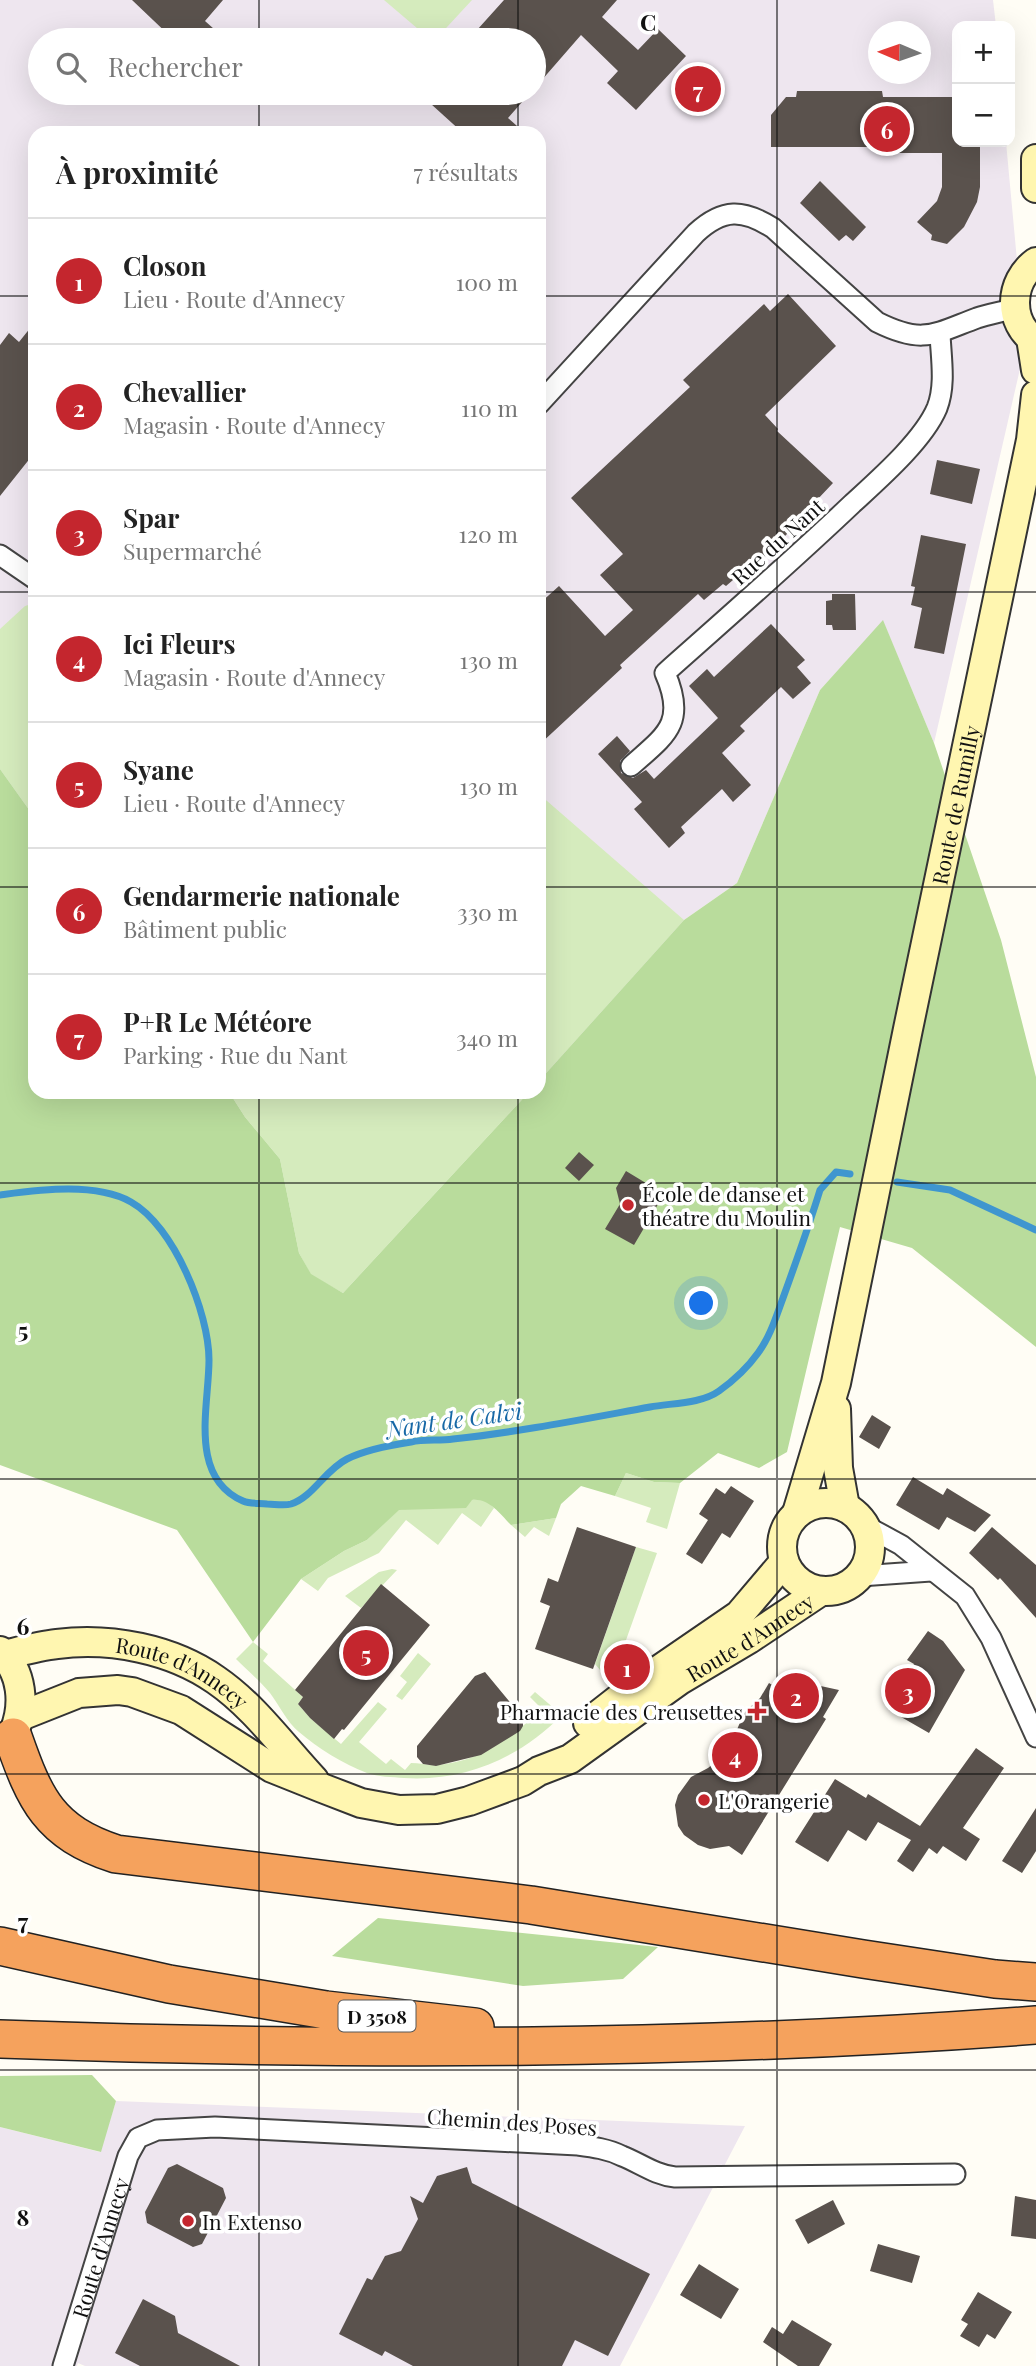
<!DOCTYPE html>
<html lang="fr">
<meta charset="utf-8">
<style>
body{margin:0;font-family:"Playfair Display",serif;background:#f2f2f2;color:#222}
.controls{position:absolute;right:21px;top:21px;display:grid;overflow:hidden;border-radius:14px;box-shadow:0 7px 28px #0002}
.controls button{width:63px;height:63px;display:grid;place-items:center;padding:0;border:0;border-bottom:2px solid #e0e0e0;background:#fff;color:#222;font:35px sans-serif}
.compass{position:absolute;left:868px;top:21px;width:63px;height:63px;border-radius:50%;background:#fff;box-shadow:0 7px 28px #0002;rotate:272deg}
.you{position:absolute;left:702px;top:1304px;width:24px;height:24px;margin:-18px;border:5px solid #fff;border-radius:50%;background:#1a73e8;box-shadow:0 0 0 10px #1a73e833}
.badge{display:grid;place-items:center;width:46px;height:46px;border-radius:50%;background:#c4262e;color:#fff;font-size:23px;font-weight:700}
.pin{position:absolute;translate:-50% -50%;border:4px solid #fff;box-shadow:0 2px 7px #0006}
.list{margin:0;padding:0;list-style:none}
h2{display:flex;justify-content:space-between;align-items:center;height:91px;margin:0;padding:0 28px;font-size:30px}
h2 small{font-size:23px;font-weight:400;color:#767676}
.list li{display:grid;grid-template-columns:46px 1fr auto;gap:21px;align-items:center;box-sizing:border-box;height:126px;padding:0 28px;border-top:2px solid #e0e0e0}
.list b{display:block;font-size:26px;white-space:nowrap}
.list p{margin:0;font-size:23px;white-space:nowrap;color:#767676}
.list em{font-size:23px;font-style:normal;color:#767676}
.icon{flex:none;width:38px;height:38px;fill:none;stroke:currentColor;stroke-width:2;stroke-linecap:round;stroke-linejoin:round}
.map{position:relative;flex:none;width:1036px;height:2366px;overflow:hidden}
.search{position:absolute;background:#fff;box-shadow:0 7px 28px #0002;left:28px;top:28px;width:518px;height:77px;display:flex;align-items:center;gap:18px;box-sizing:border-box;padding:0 24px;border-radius:38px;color:#767676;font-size:26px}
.panel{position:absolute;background:#fff;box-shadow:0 7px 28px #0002;left:28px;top:126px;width:518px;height:973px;border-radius:21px}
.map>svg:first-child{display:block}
.industrial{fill:#eee6ef;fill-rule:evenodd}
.green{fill:#d5ebbd}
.forest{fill:#b9dc9c}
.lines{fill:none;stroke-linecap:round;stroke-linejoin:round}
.stream{stroke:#3f96cf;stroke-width:7}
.building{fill:#5a524d}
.street-casing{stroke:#444;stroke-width:23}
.secondary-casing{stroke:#333;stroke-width:32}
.highway-casing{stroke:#222;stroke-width:40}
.street{stroke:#fff;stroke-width:19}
.secondary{stroke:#fff6b0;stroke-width:28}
.highway{stroke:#f5a25d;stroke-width:37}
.grid{fill:none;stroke:#111;stroke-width:2;stroke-opacity:0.55}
.poi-dot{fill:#c4262e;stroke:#fff;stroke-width:2.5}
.labels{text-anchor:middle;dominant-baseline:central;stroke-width:7;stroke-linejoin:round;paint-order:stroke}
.shield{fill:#fff;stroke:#585858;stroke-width:2}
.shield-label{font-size:19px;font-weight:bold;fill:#111}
.street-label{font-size:21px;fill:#111;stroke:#fff}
.poi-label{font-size:21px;fill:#111;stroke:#fff;text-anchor:start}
.water-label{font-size:23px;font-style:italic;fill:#1768a6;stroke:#fff}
.grid-label{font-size:23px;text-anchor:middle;font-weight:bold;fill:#111;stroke:#fff;stroke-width:7;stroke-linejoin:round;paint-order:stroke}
</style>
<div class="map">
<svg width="1036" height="2366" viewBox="0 0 1036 2366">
<rect width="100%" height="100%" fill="#fffdf5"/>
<path class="industrial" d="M0 0H993L996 26H957V142H1006L1025 347 934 743 883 621 820 690 737 883 684 920 539 1081V133H35V818L0 769ZM878 32H920V74H878ZM40 40H534V93H40Z
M116 2101 745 2126 620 2366H85L78 2363 77 2366H0V2127L100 2152Z"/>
<path class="green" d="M384 0H472L435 40H431Z
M35 603V818L0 769V629L25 606Z
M539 794 684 920 539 1081Z
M229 1092H529L343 1293 311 1275 299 1253 280 1159 245 1117Z
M626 1473 654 1482 680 1483 667 1529 646 1522 651 1508 615 1496Z
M479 1499 488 1502 494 1508 481 1527 462 1513 438 1545 406 1520 379 1553 328 1578 318 1591 301 1579 344 1551 367 1540 398 1510Z
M556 1518 549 1536 534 1527 525 1537 511 1525Z
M636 1547 657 1553 615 1671 606 1677 595 1664Z
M392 1569 397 1570 361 1608 345 1596 379 1572Z
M253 1642 268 1654 263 1661 303 1697 298 1704 310 1718 341 1744 378 1702 387 1709 359 1742 386 1764 391 1759 405 1770 411 1763C420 1763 430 1766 438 1765 486 1760 508 1737 543 1710L530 1697 535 1692 562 1715C520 1758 464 1782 404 1778 392 1777 378 1777 367 1773 343 1764 318 1748 299 1732 287 1722 279 1705 270 1693 260 1681 247 1670 236 1659Z
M418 1653 431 1664 402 1700 396 1696 407 1682 400 1676Z"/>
<path class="forest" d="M883 620 934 743 1001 940 1036 1077V1347L912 1248 840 1227 787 1452 759 1468 718 1453 680 1483 654 1482 626 1473 615 1496 581 1486 561 1504 556 1518 511 1525C500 1514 489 1498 472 1500L466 1508 399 1510 367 1540 344 1551 301 1579 253 1642 177 1530 0 1465V769L35 818V1092H229L245 1117 280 1159 299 1253 311 1274 343 1293 529 1092H539V1081L684 920 737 883 820 690Z
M378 1918 658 1947 623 1979 523 1986 332 1956Z
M92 2075 116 2101 101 2152 0 2127V2076Z"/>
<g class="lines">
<path class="stream" d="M897 1182 950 1190 1036 1230
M0 1195C39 1190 95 1182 131 1202 174 1226 209 1313 209 1360 209 1406 188 1477 243 1501 250 1504 259 1503 267 1504 274 1504 284 1506 291 1504 313 1497 325 1470 347 1459 365 1450 391 1445 411 1442 424 1439 439 1441 453 1439 519 1432 584 1419 650 1407 671 1403 701 1404 719 1391 733 1381 748 1367 758 1353 770 1337 776 1317 783 1298 796 1262 809 1226 820 1190L836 1172 850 1174"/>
</g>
<path class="building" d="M132 0H223L205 21 214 29 204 40H174Z
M504 0H617L602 17 638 50 658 29 686 56 636 110 607 83 618 71 581 35 534 89V40H468Z
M797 91H882L883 97H957V142H980V187L977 202 964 227 947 244 931 240 932 235 917 222 937 201 942 187V153H882V147H771V115L786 97H796Z
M441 93H530L508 118 525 133H463L431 104Z
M820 181 866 227 853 241 846 235 839 241 800 203Z
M788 294 836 346 765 415 778 429 777 431 833 483 798 520 800 521 784 537 785 539 757 564 754 562 726 586 723 584 704 600 698 594 620 665 622 668 539 745V604L559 586 605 636 633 610 600 575 623 554 571 498 690 387 683 380 764 304 770 311Z
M35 322V452L0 496V345L9 333 19 342Z
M937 460 980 469 972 504 930 494Z
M921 535 966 544 944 654 914 648 922 608 911 605 915 587 911 586Z
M832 594H855L856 630H833L832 625H826V601L832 600Z
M771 624 805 660 797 667 811 683 793 699 781 687 740 726 745 731 722 753 751 785 733 802 722 789 681 827 685 833 669 848 634 809 642 802 598 754 617 736 630 751 620 761 621 773 633 778 646 770 654 779 718 718 689 686 707 669 714 677Z
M579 1152 594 1165 579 1181 565 1168Z
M626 1171 664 1194 634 1245 605 1229 620 1204 616 1188Z
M872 1415 891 1427 879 1449 859 1437Z
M913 1477 943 1495 947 1488 991 1515 975 1532 947 1517 939 1530 896 1505Z
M731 1486 754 1501 730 1538 722 1533 702 1564 686 1554 708 1520 699 1514 716 1488 725 1494Z
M577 1527 636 1547 593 1669 535 1649 550 1606 540 1602 548 1578 558 1582Z
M992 1527 1036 1565V1618L1000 1578 998 1580 969 1553Z
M381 1584 430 1625 344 1730 342 1729 334 1739 310 1718 298 1704 303 1697 295 1690Z
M928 1631 943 1641 965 1670 929 1733 889 1710 914 1664 907 1660Z
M485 1672 523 1718V1726L520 1731 481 1755 436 1766 423 1764 417 1757V1746L475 1676Z
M769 1683 780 1690 816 1685 839 1690 823 1717 826 1719 742 1855 729 1846 710 1849 698 1845 684 1835 678 1826 675 1805 678 1795 691 1777 708 1768 720 1758 733 1739 744 1713 760 1698Z
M976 1748 1004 1768 963 1828 980 1839 966 1861 943 1846 937 1854 929 1848 913 1872 897 1861 911 1840 878 1822 866 1841 848 1830 828 1862 795 1842 835 1779 866 1798 868 1794 920 1826Z
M1036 1808V1851L1022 1873 1002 1861Z
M177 2164 223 2188 226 2198 202 2244 193 2247 147 2223 145 2212 168 2168Z
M467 2167 472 2183 650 2274 608 2356 575 2340 562 2366H413L385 2351 382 2356 339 2334 367 2278 372 2280 385 2256 401 2251 418 2219 410 2196 423 2203 437 2176Z
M1015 2196 1036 2200V2239L1011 2236Z
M833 2200 845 2224 808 2244 795 2220Z
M878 2244 920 2256 912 2283 870 2271Z
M699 2264 739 2289 721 2319 680 2295Z
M978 2292 1012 2312 995 2339 987 2334 979 2347 960 2336 968 2324 961 2320Z
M143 2299 175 2316 178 2333 240 2366H140L115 2353Z
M792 2320 832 2344 819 2366H798L763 2342 772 2327 783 2334Z"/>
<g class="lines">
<g class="street-casing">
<g id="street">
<path d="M539 404 696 233C723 208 743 209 773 228L877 322C923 345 934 334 977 318 989 314 1002 312 1015 308"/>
<path d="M0 555 35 579"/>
<path d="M631 766C666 735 687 723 665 673 728 617 791 562 852 504 878 480 923 441 937 408 946 385 941 358 940 334"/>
<path d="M864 1525 901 1545 965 1596 991 1638 1036 1737"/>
<path d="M860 1576 931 1571"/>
<path id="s1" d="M63 2366 128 2156 138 2138 157 2130 215 2127 578 2145C593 2147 608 2149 622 2156 640 2163 655 2175 675 2177L955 2174"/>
</g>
</g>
<g class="secondary-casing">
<g id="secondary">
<path d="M1036 159V188"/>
<path d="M1036 262C1009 282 1007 322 1036 342"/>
<path d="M1031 338 1036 370"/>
<path d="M836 1409 838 1468 845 1507"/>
<circle cx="826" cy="1547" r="44"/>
<path id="s2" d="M797 1513 836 1383 908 1029 1031 440 1036 395"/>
<path d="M0 1651C23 1672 25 1705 14 1732"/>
<path id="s3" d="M4 1655C21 1651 39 1646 57 1644 110 1637 172 1649 216 1680 254 1706 283 1747 314 1780"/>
<path id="s4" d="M21 1716 79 1693 118 1690 132 1692 181 1710 272 1768 322 1788 361 1803 399 1810 437 1809 469 1801 523 1781 539 1771 570 1759 680 1680 749 1639 821 1591"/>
<path d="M588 1723 634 1687 739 1615 784 1562"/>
</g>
</g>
<g class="highway-casing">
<path id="highway" d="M13 1737C35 1800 49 1832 116 1854L531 1905 863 1959 995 1979 1036 1982
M0 1946 169 1984 326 2010 475 2027
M0 2039C345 2051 691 2051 1036 2025"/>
</g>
<use href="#street" class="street"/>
<use href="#secondary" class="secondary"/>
<use href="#highway" class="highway"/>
</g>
<path class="grid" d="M259 0V40M518 0V40M777 0V2366M259 93V133M518 93V133M0 296H35M539 296H1036M0 592H35M539 592H1036M0 887H35M539 887H1036M259 1092V2366M518 1092V2366M0 1183H1036M0 1479H1036M0 1774H1036M0 2070H1036"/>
<g class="poi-dot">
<circle cx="628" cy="1205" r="7"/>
<path d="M753.5 1700.5h7v7h7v7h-7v7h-7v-7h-7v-7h7z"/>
<circle cx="704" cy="1800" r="7"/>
<circle cx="188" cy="2221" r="7"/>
</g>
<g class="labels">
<rect class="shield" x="338.5" y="2000.5" width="77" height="31" rx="5"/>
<g class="shield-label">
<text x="377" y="2016">D 3508</text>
</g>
<g class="street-label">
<text transform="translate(777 541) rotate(-42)">Rue du Nant</text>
<text stroke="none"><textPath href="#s2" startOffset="726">Route de Rumilly</textPath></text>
<text stroke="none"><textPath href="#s4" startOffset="808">Route d'Annecy</textPath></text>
<text stroke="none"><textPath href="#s3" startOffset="186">Route d'Annecy</textPath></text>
<text transform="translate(512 2121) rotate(4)">Chemin des Poses</text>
<text stroke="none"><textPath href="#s1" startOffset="124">Route d'Annecy</textPath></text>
</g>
<g class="poi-label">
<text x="642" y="1193">École de danse et<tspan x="642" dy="24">théatre du Moulin</tspan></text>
<text x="743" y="1711" text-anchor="end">Pharmacie des Creusettes</text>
<text x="718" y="1800">L'Orangerie</text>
<text x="202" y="2221">In Extenso</text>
</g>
<g class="water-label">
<text transform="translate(454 1419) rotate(-8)">Nant de Calvi</text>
</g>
</g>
<g class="grid-label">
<text x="648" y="31">C</text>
<text x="23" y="1339">5</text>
<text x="23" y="1635">6</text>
<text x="23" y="1930">7</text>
<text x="23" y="2226">8</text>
</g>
</svg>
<div class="controls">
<button>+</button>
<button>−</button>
</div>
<svg class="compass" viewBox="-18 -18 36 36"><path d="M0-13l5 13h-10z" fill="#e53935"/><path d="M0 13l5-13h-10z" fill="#767676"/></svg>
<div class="you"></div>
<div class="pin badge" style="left:627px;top:1667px">1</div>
<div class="pin badge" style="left:796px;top:1696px">2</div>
<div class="pin badge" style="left:908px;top:1691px">3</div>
<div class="pin badge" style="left:735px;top:1755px">4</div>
<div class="pin badge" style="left:366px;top:1653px">5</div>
<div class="pin badge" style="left:887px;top:129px">6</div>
<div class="pin badge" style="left:698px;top:89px">7</div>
<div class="search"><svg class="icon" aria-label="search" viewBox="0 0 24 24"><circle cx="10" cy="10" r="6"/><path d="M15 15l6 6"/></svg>Rechercher</div>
<section class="panel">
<h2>À proximité<small>7 résultats</small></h2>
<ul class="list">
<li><span class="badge">1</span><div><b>Closon</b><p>Lieu · Route d'Annecy</p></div><em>100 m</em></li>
<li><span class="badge">2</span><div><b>Chevallier</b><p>Magasin · Route d'Annecy</p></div><em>110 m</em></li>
<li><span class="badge">3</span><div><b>Spar</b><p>Supermarché</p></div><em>120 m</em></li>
<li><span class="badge">4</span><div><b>Ici Fleurs</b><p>Magasin · Route d'Annecy</p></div><em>130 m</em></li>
<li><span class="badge">5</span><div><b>Syane</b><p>Lieu · Route d'Annecy</p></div><em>130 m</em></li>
<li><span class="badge">6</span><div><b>Gendarmerie nationale</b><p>Bâtiment public</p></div><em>330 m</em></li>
<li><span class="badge">7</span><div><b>P+R Le Météore</b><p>Parking · Rue du Nant</p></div><em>340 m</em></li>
</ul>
</section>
</div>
